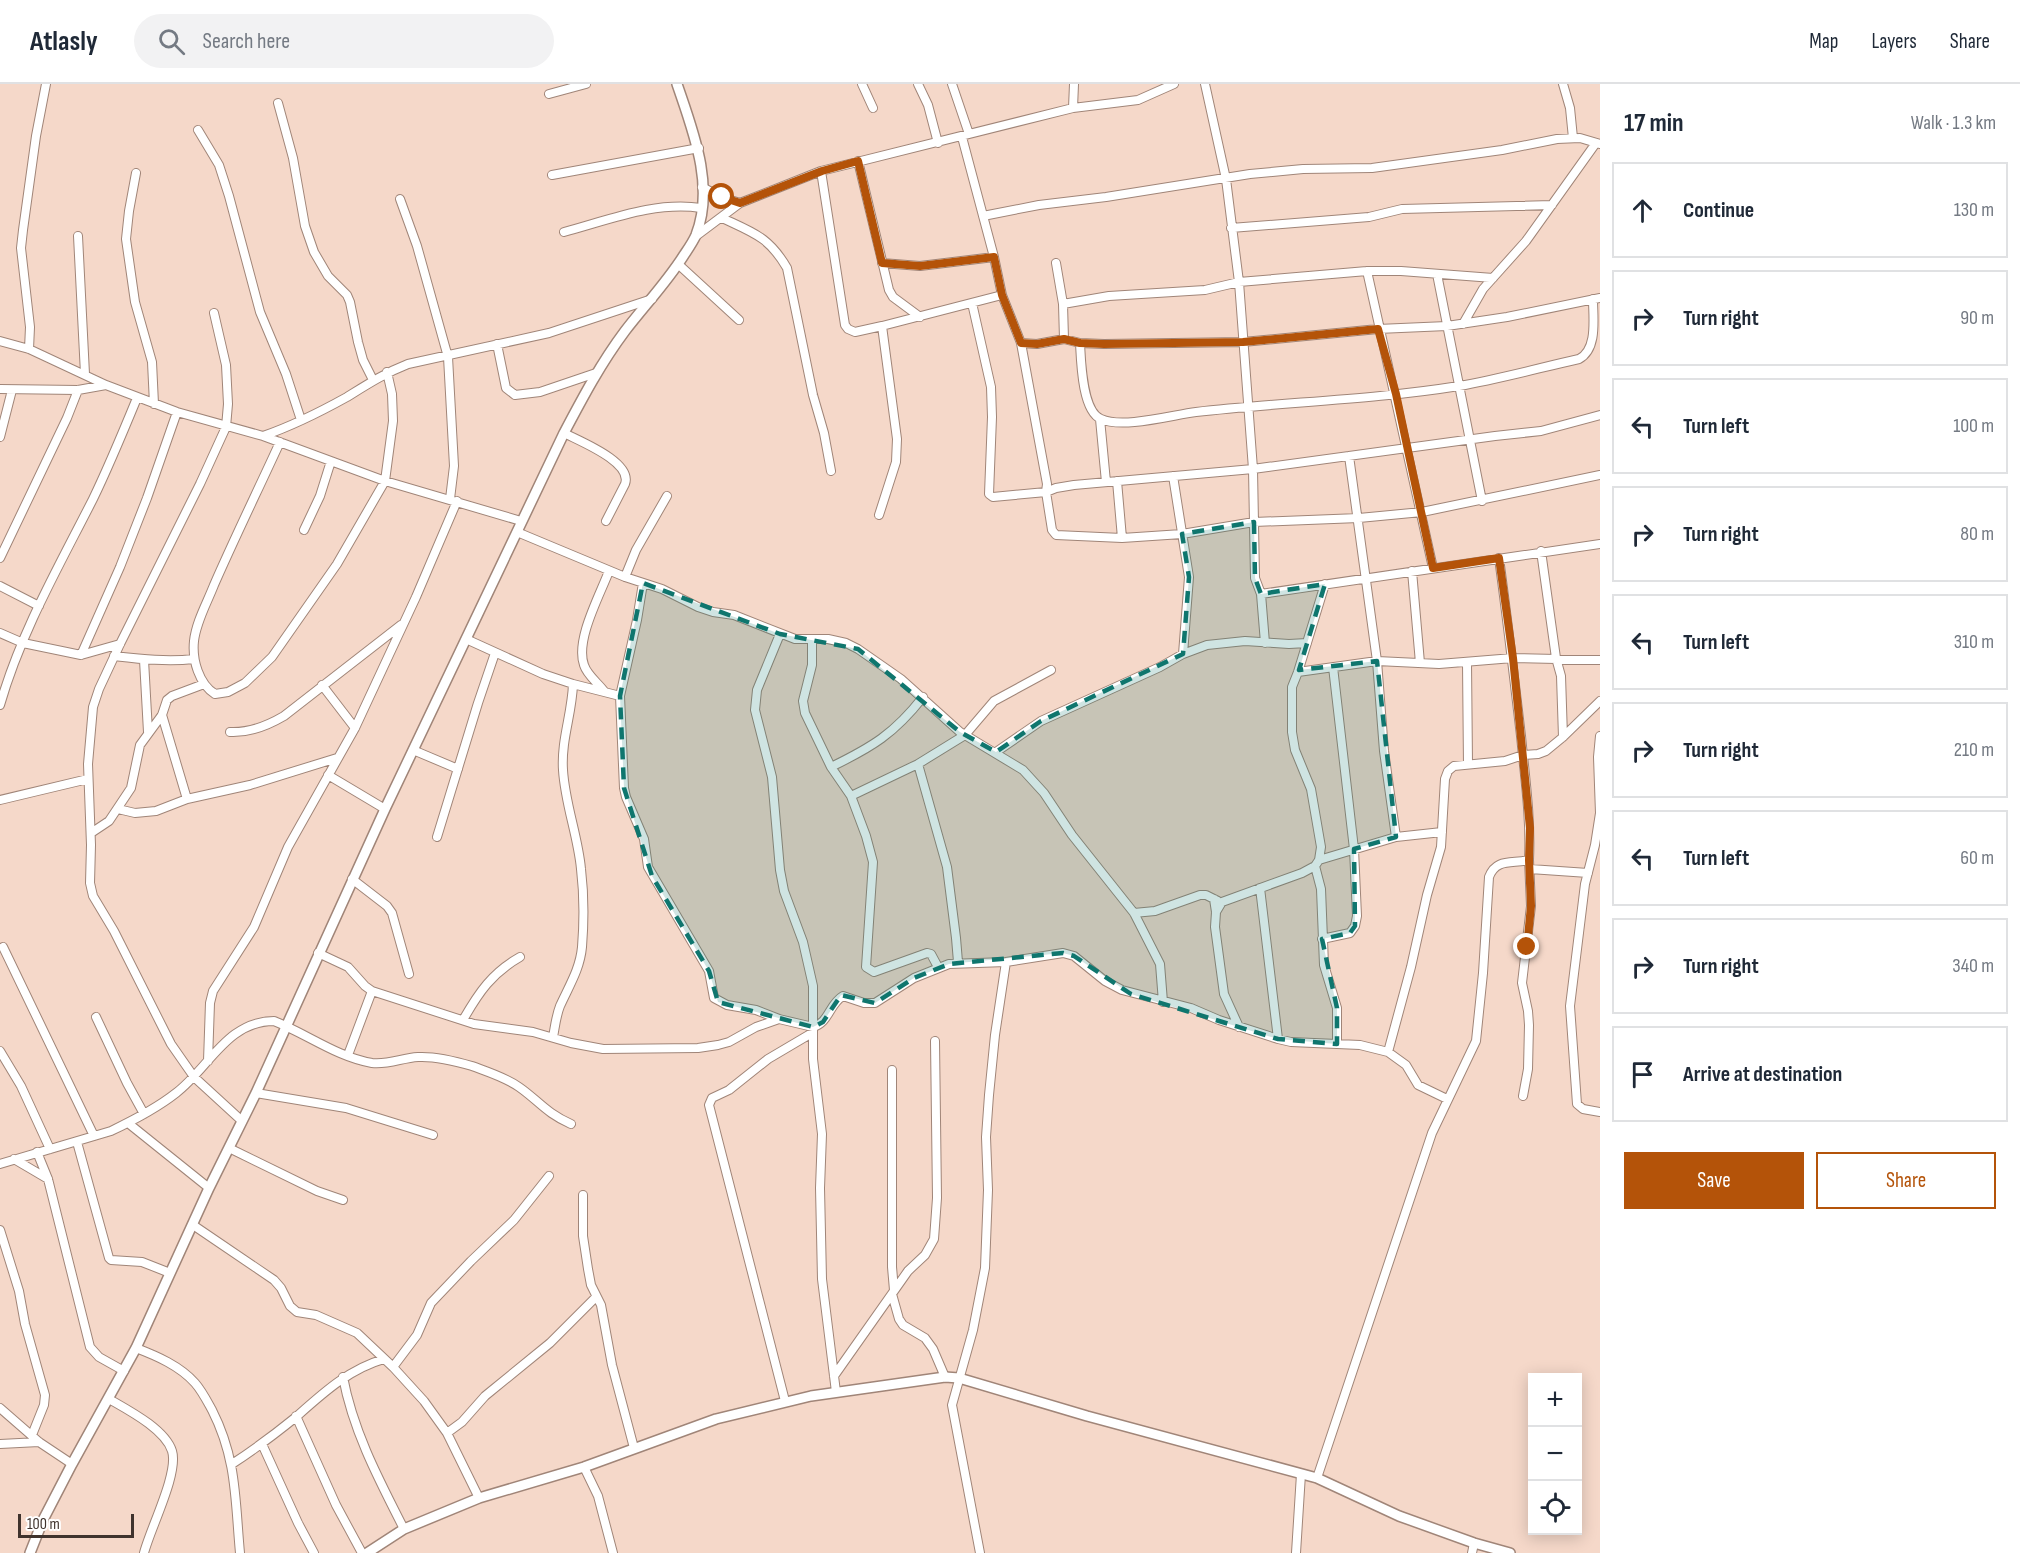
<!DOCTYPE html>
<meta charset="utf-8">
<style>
body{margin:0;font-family:"Sofia Sans Condensed",sans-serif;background:#f2f2f3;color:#1f2937}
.controls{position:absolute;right:18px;bottom:18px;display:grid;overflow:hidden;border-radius:0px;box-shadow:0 3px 15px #0003}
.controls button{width:54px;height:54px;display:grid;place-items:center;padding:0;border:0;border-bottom:2px solid #e0e1e3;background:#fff;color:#1f2937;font:30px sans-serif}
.scale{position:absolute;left:18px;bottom:15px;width:116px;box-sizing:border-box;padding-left:6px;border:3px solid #3f332d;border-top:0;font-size:16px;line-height:21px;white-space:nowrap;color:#3f332d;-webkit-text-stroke:4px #fff;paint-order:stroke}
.stop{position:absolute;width:18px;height:18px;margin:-14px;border:4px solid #b45309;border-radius:50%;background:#fff}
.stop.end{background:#b45309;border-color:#fff;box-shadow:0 2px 6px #0008}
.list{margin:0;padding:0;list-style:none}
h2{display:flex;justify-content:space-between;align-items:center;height:78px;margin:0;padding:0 24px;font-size:26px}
h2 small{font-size:20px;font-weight:400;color:#747a83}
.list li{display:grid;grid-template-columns:39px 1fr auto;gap:18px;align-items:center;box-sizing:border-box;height:96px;margin:0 12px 12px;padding:0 12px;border:2px solid #e0e1e3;border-radius:0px}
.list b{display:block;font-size:22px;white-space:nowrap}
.list em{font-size:20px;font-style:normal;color:#747a83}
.actions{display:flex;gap:12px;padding:18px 24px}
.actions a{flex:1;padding:14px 0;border:2px solid #b45309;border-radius:0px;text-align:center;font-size:21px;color:#b45309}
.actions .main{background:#b45309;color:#fff}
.icon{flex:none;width:33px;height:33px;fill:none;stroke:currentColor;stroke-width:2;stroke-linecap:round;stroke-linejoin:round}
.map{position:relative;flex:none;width:1600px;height:1469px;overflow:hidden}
header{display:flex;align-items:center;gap:36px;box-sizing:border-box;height:84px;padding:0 30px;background:#fff;border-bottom:2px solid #e0e1e3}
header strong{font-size:28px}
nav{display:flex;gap:33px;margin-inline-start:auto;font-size:21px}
.search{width:420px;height:54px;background:#f2f2f3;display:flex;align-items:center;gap:15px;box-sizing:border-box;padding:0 21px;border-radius:33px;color:#747a83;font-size:22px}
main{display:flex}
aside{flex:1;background:#fff}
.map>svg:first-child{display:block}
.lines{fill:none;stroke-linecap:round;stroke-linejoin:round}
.minor-casing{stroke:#a08578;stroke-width:10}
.tertiary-casing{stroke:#a08578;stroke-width:12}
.minor{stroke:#fff;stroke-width:8}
.tertiary{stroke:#fff;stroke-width:9}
.route{stroke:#b45309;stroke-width:8}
.marked{fill:#0f766e;fill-opacity:0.2;stroke:#0f766e;stroke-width:4.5;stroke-dasharray:12 8;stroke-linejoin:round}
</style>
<header>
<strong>Atlasly</strong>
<div class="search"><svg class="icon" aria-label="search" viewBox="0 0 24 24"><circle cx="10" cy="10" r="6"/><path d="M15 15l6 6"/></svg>Search here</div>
<nav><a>Map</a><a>Layers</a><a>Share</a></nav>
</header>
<main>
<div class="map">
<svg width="1600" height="1469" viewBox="0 0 1600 1469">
<rect width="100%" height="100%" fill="#f5d8c9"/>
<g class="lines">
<g class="minor-casing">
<path id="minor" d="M862 0 873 24
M918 0 928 21 938 59
M952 0 969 50
M1205 0 1226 95 1239 198 1253 385 1255 494 1261 510 1265 559
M1563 0 1570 24 1573 54
M549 10 586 0
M278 19 293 74 305 142 314 168 328 192 347 211 350 218 358 258 363 276 373 296
M1073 24 1074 0
M198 46 219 81 229 112 260 228 286 290 301 336
M962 53 994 173 1002 211 1021 259 1047 400 1046 408 1056 404 1074 401 1253 385 1495 352 1541 347 1600 331
M858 77 889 206 893 213 920 233
M821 87 845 241 848 245 855 248 882 242
M136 89 129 127 126 155 135 218 152 278 154 320
M552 91 699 64
M702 103 721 113 740 119
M400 115 417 162 448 273 454 382 450 415
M983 132 1039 121 1106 113 1250 90 1303 85 1372 84 1502 66 1557 55 1580 54 1600 60
M722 134C754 149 769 153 787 184L813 311 824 349 831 387
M1231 144 1369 133 1402 125 1552 121
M564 148C609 136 655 117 701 124
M78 152 85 290
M696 152 740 119 821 87 1073 24 1138 16 1174 0
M882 179 920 182 994 173
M1056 179 1063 220 1064 255
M678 180 739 236
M1367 187 1433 484
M1437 190 1482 417
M972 219 991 303 992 333 989 410 993 413 1046 408 1052 446 1056 451 1122 454 1182 450 1254 438 1359 434 1422 428 1600 391
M1063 220 1109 212 1205 206 1239 198 1367 187H1401L1493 194
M214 229 226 281 228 320 226 343 200 400 120 560 99 605 93 623 88 680 91 761 90 799 93 812 114 847 171 960 194 993 242 1037
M1463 240 1483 205 1526 157 1596 59
M0 257 29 265 106 301
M1021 259 1037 260 1064 255 1080 259 1104 260 1243 258 1378 245 1447 242 1507 233 1600 214
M1080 259C1081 277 1082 327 1101 335 1123 345 1172 331 1196 328 1283 318 1372 316 1459 302 1499 295 1539 284 1579 275 1598 265 1593 234 1593 215
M497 260 506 304 515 311 540 308 596 289
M29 265 30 243 21 164 23 146 36 52 46 0
M0 305 78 306 106 301 177 328 263 352 385 397 521 437
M1100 335 1106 398
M564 349C579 357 633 378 625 400L606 437
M263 352C292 342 320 328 347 313 368 300 385 289 408 280L549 249 652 215
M0 353 12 306
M280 358C258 406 235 453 214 501 207 519 196 538 194 557 192 576 199 600 215 610L228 608 245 599 272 573 337 480 385 397 393 337 392 310 387 288
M1349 372 1377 577 1384 667 1396 753
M1173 392 1189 493 1183 570
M1117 397 1122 454
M879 431 896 378 897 355 882 242 1002 211
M304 446 320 412 331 377
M517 448 625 493 662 505 698 523 713 528 734 531 795 555H828L846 559 858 565 901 595 960 648 1023 686 1044 709 1072 751 1134 829 1160 880 1163 918
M1541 467 1556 574 1561 592 1563 653
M0 474 67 334 78 306
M1412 487 1420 579
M625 493 636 466 667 412
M643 499 637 536 620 612 624 704 626 713 644 755 648 783 709 887 714 914 727 921 756 926 779 935
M0 502 39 522
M1261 510 1600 460
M0 549 23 559 81 571 120 560
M780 550 757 606 755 626 772 693 780 786 784 807 803 858 813 902V975L822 1050 820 1104 822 1195 836 1308
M466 555 543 590 573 600 620 612
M812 555V581L803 617 805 629 831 683 851 712 866 752 873 778 866 883 874 888 927 869 931 870 938 883
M81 571 120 483 147 414 177 328
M114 572C141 575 167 578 194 575
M144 576 148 648
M1467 579 1468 680
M1298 588 1377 577 1439 580 1513 574 1600 576
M322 601 355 644
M604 607C598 599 587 591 584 581 575 556 600 511 609 487
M0 621C21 548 59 482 93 415 109 382 123 348 137 314
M162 631 187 715
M230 648C250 649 267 642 284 632L401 541
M1600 652 1598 673 1600 729 1595 761 1585 800 1570 922 1577 1020 1583 1025 1600 1028
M413 666 458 685
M996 668 1041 637 1160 583 1183 570 1207 561 1245 557 1289 560 1307 559
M918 680 947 783 956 854 958 878
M831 683C872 663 894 650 923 613
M328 691 385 725
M851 712 918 680 965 651 994 617 1051 586
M0 716 88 695
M118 725 135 729 156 727 187 715 250 701 337 674
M91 749 109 737 131 704 140 661 162 631 167 616 172 612 204 600
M437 753 478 619 495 569
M1319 776 1396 753 1442 748
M1315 782 1321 805 1324 881 1337 924V960
M1530 785 1588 789
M352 795 387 822 392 829 409 890
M1260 804 1278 955
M1214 815 1216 828 1215 843 1224 910 1239 943
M1216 828 1222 818 1302 789 1315 782 1319 776 1321 763 1311 705 1295 666 1292 648V603L1298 588 1325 500
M1134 829 1155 827 1200 811H1206L1218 817
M1322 855 1350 849 1355 842 1357 832 1354 765 1333 583
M3 863 94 1052
M318 869 348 883 365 902 372 907 474 940 533 948 571 959 603 965 698 964 718 961 729 958 756 943 779 935 813 943C829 939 829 920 843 912L864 919H875L914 894 949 880 1006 878 1063 869 1074 872 1105 897 1122 906 1191 924 1219 936 1278 955 1291 958 1360 961 1388 968 1406 981 1418 1001 1447 1015
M96 933 127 999 144 1030
M463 936C479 908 492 889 520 873
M553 953C555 943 556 932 560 922 569 902 580 885 582 863 584 838 584 810 581 785 578 752 565 720 563 686 561 656 572 630 573 600
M0 967 21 1002 50 1065
M1388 968 1411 883 1427 811 1441 763 1445 695 1448 687 1454 682 1505 677 1523 671 1538 670 1546 667 1563 653 1600 617
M348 971 372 907
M208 977 210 919 213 907 254 843 288 763 355 644 416 513 457 417
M892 986V1183L894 1206
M256 1009 346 1024 433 1051
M1523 1012 1528 985 1529 941 1528 927 1522 899 1531 822 1529 776
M128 1039 209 1104
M77 1058 109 1174 111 1176 142 1178 170 1189
M229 1064 317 1107 343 1116
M37 1068 48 1095 90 1263 99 1273 124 1287
M14 1075 48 1095
M0 1080 111 1047C134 1036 157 1024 176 1009 209 984 227 937 274 937 307 950 337 973 372 979 388 981 402 974 418 973 436 972 455 977 472 982 488 988 505 993 519 1003 539 1017 546 1029 571 1040
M583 1111V1152L588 1185 591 1201 601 1221 612 1281 634 1364
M193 1141 274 1196 281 1204 290 1222 297 1228 316 1231 357 1249 393 1283 424 1317 447 1349 479 1414
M0 1146 19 1207 25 1240 45 1311 44 1321 32 1351
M892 1210 899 1235 903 1241 925 1254 933 1265 945 1293
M136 1264C157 1272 180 1282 195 1299 202 1307 207 1317 212 1326 237 1375 235 1416 240 1469
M393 1283 417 1251 431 1219 471 1177 514 1136 549 1092
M834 1292 908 1187 925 1171 934 1155 937 1114 935 957
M343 1293C353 1347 379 1396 404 1445
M109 1315C128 1326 165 1345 172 1367 179 1389 150 1445 144 1469
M785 1317 709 1021 712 1014 729 1006 768 975 812 949
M0 1324 39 1358 72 1380
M296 1332 336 1421 362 1469
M447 1349 462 1338 485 1312 550 1259 596 1213
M0 1360 39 1358
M262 1360 298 1439 314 1469
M232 1380C255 1365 275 1350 296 1333 323 1309 349 1285 384 1275
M584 1383 598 1412 613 1469
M1317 1394 1432 1049 1476 957 1483 889 1489 793C1496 774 1512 780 1529 776 1531 734 1525 694 1521 652 1514 592 1507 533 1499 474
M980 1469 952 1321 973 1246 985 1184 988 1106 986 1053 989 1011 995 951 1006 878
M1296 1469 1301 1390
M1472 1469 1474 1459"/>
</g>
<g class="tertiary-casing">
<path id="tertiary" d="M30 1469 43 1436 72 1380 136 1264 209 1104 256 1009 385 725 564 349C583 313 601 279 625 247 645 221 667 198 684 171 688 165 693 158 696 151 715 102 693 47 677 0
M367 1469 404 1445 479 1414 584 1383 716 1335 811 1312 945 1293 959 1294 1087 1332 1317 1394 1399 1432 1474 1459 1510 1469"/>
</g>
<use href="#minor" class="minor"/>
<use href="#tertiary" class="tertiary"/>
</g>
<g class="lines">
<path class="route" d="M722 113 740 119 822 87 858 77 882 179 920 182 994 173 1002 211 1021 259 1037 260 1064 255 1080 259 1104 260 1243 258 1378 245 1396 310 1433 484 1499 474 1513 574 1530 744 1529 776 1531 822 1527 863"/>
</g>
<path class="marked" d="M1254 438 1255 494 1261 510 1325 500 1299 586 1377 577 1396 753 1354 765 1355 842 1350 849 1322 855 1337 924V960L1278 955 1131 910 1074 872 1063 869 949 880 914 894 875 919 841 911 823 938 813 943 718 918 709 887 652 792 624 704 620 612 643 499 780 550 858 565 960 648 996 668 1041 637 1183 570 1189 493 1182 450Z"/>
</svg>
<div class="controls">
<button>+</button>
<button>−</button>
<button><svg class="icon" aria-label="locate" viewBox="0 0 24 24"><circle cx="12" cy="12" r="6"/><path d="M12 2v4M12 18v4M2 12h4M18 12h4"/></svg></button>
</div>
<div class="scale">100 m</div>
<div class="stop" style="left:722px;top:113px"></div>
<div class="stop end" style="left:1527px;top:863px"></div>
</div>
<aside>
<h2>17 min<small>Walk · 1.3 km</small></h2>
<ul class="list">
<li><svg class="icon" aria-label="ahead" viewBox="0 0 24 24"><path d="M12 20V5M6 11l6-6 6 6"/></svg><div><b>Continue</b></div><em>130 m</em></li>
<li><svg class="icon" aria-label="right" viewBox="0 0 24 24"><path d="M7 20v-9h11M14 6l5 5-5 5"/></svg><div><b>Turn right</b></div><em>90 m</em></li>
<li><svg class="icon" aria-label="left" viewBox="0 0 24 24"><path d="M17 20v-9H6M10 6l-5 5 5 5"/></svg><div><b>Turn left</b></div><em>100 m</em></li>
<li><svg class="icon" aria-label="right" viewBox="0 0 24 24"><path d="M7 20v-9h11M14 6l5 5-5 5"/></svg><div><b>Turn right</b></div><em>80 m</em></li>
<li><svg class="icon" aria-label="left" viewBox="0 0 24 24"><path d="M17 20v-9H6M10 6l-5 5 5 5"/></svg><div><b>Turn left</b></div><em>310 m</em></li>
<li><svg class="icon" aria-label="right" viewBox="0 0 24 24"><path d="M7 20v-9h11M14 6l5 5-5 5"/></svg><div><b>Turn right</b></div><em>210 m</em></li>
<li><svg class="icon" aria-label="left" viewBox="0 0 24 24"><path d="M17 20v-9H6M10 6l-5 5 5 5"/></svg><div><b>Turn left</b></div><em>60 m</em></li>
<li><svg class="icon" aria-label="right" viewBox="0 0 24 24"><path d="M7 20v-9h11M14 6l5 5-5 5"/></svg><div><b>Turn right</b></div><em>340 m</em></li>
<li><svg class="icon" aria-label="arrive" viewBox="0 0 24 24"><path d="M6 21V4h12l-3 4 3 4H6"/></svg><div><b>Arrive at destination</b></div></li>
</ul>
<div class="actions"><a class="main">Save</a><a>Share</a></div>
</aside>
</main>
